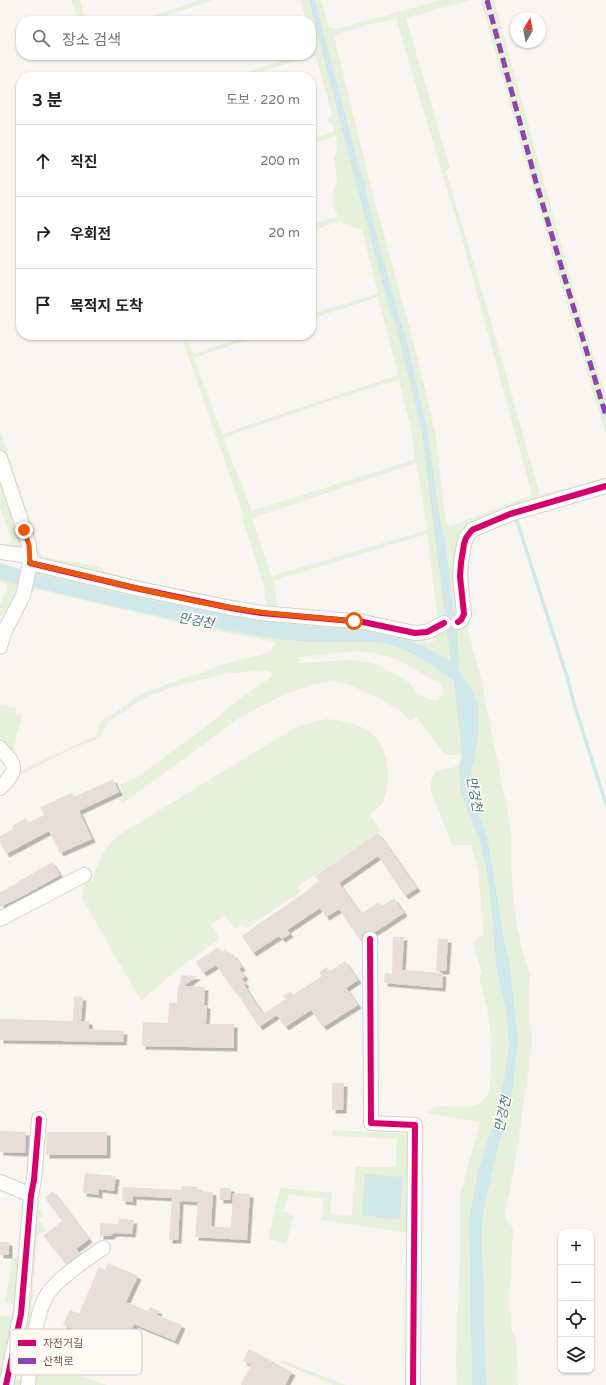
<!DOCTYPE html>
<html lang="ko">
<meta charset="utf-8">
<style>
body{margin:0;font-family:"Varela Round","Noto Sans KR",sans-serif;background:#f2f2f2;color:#202124}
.controls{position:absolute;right:12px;bottom:12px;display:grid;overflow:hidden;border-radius:8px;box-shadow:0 1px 3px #0004}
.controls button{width:36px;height:36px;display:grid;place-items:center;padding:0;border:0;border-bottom:1px solid #e0e0e0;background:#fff;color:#202124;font:20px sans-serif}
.compass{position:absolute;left:510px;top:12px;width:36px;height:36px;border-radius:50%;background:#fff;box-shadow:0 1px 3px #0004;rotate:10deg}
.stop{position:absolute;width:12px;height:12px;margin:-9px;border:3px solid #ea580c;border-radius:50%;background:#fff}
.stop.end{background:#ea580c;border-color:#fff;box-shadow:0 1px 4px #0008}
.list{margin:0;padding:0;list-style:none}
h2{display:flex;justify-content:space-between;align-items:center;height:52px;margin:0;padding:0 16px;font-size:17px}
h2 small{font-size:13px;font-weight:400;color:#757577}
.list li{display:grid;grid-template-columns:26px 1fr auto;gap:12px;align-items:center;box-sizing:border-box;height:72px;padding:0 16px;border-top:1px solid #e0e0e0}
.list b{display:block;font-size:15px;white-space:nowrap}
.list em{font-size:13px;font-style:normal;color:#757577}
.icon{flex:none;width:22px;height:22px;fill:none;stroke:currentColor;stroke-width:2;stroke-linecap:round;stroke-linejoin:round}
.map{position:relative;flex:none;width:606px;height:1385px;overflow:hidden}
.search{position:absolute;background:#fff;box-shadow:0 1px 3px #0004;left:16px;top:16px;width:300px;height:44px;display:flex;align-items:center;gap:10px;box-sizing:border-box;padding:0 14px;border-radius:16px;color:#757577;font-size:15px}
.panel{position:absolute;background:#fff;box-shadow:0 1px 3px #0004;left:16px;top:72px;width:300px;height:268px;border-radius:16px}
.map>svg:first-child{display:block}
.green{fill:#e7f0db;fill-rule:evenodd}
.water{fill:#d0e8ea}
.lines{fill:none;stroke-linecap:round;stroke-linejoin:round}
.stream{stroke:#d0e8ea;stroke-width:3.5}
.building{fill:#e6ded7;filter:url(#shadow)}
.minor-casing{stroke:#d7d1cb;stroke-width:16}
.minor{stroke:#fefefd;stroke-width:14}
.quiet{stroke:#8e44ad;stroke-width:5;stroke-dasharray:10 5;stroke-linecap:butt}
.cycleway-casing{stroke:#fffaf3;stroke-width:8}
.cycleway{stroke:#d6006c;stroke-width:6}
.route{stroke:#ea580c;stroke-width:5}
.labels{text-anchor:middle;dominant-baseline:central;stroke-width:3.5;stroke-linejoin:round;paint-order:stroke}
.water-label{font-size:13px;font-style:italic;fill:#437c86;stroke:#fffaf3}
.key{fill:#fffaf3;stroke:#d7cbc1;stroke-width:1}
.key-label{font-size:11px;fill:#7a5c4d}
</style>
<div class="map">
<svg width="606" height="1385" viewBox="0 0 606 1385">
<defs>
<filter id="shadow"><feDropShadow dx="3.5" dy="3.5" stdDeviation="0" flood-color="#0004"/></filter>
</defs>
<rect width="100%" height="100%" fill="#f9f5f0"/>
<path class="green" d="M71 0H80L86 21H78Z
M200 0H213L151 21H137Z
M300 0H309L353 173 391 315 395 323 422 432 446 621 438 623 427 629 417 631 361 620 234 607 41 564 33 560 29 542 0 456V430L26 507 39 552 43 557 100 567 104 571 164 588 182 589 211 596 267 606 265 590 242 517 243 514 181 335H186L193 354 248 335H262L194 358 222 434 398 375 378 297 311 319V314L378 293 362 229 347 226 341 221 311 231V225L338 216C332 207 333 196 334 186L338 184 334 157 338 150 336 136 311 144V139L335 131 334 125 329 123 328 119 332 115 316 56 303 58 246 77H232L298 55H311V53L315 52 311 38V21H306ZM399 380 411 430 415 459 252 511 223 438 330 401ZM417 463 427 530 271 576 252 518ZM427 534 437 611 436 621 426 626 409 627 362 617 278 607 273 581Z
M315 0H321L329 28 335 29 442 0H472L406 18 450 168 446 171 494 332 540 495 606 478V486L468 529 461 613 454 618 445 540 438 507 427 428 405 333 403 330 382 255 365 188V181L361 174ZM396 19 460 232 532 495 450 526 446 523 435 432 417 355 372 191 334 36 367 25Z
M479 0H494L579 309 606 398V434C562 291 521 146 481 1Z
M0 472 22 541 23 550 3 546 12 541 0 508Z
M468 557 471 617 468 631 481 679 510 824 511 868 516 923 523 953 530 974 529 1017 532 1039 528 1074 514 1170 505 1211V1217L513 1228 509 1304 512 1331 516 1338 518 1385H487L485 1367 484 1279 481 1240 483 1214 498 1147 508 1116 512 1094 518 1040 509 960 504 940 488 839 484 827 473 803 469 786V776L476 754 479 720 459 670 455 625 462 576Z
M32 570 421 639 429 643 433 642 435 634 447 627 450 656 453 663 426 647 412 641 366 630 307 626 249 619 131 596 32 572Z
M0 579 23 585 11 607 0 617V604L6 590 7 584 0 582Z
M29 586C107 605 185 623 265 637 286 641 307 642 328 642 352 642 377 639 400 648 419 656 438 669 454 681L462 755H448L442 751 417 717 410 721 401 711 380 699 350 685 332 681 311 685 285 694 239 718 122 804 118 795 123 791 119 784 136 778 208 725 242 697 273 676 268 670 224 674 180 685 146 697 108 722 100 738 76 747 20 775 0 745V705L16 708V714L22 715 12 754 20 769 22 770 95 736 102 720 115 713 136 697 146 692 181 679 202 673 221 665 270 652 276 642 202 628 35 589 32 592 29 596ZM353 651C365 652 376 652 387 656 406 662 426 676 443 686L442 696 437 701 431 700 414 691 410 683 376 664 353 660 299 663 300 657Z
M327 719C343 721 359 723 371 733 390 747 393 785 381 805 378 808 373 812 369 814L381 831 297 887 302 891 246 928 243 924 235 928 225 915 210 925 220 938 182 966 141 1001 82 898 86 879 92 881C97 863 104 847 119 835L296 727Z
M459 766V776L466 806 480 842 486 868 491 903 496 964 506 1011 509 1046 504 1079 498 1106 478 1171 469 1220 472 1385H457L456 1359 460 1260V1195L480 1122 424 1113C439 1100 456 1110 474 1106 480 1104 485 1099 488 1094 493 1083 491 1031 489 1017 486 1003 482 989 479 975L482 974 473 942 484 934 478 870 471 845H452L431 791V781L434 772Z
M332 1130 412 1134 409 1233 321 1220 324 1199 289 1194 283 1211 294 1215 286 1244 268 1239 280 1188 332 1193 330 1213 352 1216 356 1167H396L397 1139 333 1136Z
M33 1209 39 1210 44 1214 39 1219 46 1231 37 1235 33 1294 30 1324 16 1379 24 1382V1385H8Z
M12 1258H23L19 1307 0 1385V1315L11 1317 14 1305 5 1302Z
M282 1360 346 1385H333L281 1363Z
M33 1361 107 1385H31Z"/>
<path class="water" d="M309 0H315L361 174 365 181V188L382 255 403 330 405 333 427 428 438 507 445 540 458 645 459 670 474 694 478 704 479 720 477 744 474 761 469 776V786L473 803 484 827 488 839 504 940 509 960 518 1040 512 1094 508 1116 498 1147 483 1214 481 1240 484 1279 485 1367 487 1385H472L469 1220 478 1171 498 1106 504 1079 509 1046 506 1011 496 964 491 903 486 868 480 842 466 806 460 788 459 766 462 755 454 681C438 669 419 656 400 648 377 639 352 642 328 642 307 642 286 641 265 637 185 623 107 605 29 586L32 572 131 596 249 619 307 626 366 630 396 635 426 647 452 662 450 656 422 432 395 323 391 315 353 173Z
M0 563 26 571 23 585 0 579Z
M365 1174 403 1177 400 1220 362 1215Z"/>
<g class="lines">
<path class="stream" d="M516 518 567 677 575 707 606 804
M469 770 477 815"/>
</g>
<path class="building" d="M113 779 119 792 79 811 92 839 60 853 49 831 6 854 0 842V836L13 829 12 826 26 818 29 823 44 815 40 807 72 793 74 797Z
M378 833 417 888 405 896 378 856 339 883 361 914 378 902 381 907 394 898 404 913 375 932 370 931 365 932 362 935 361 942 339 909 326 917 320 908 287 930 290 934 282 939 279 936 253 953 242 936 308 890V889L319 881 315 876Z
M52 862 60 875 27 894 0 907V892L20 882 19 881Z
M393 937H404L402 970 443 973 442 988 384 983 385 973 392 974Z
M438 939H448L446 971H436Z
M218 947 222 952 226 949 230 955 233 954 242 967 239 969 245 976 242 979 246 984 244 985 263 1014 286 999 283 996 291 991 293 995 322 976 319 972 327 967 330 971 345 961 358 980 346 988 358 1005 323 1027 311 1010 285 1027 277 1015 259 1027 235 990V992L216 965 203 973 196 962Z
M181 975 198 976 184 986 205 987 204 1005H207L206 1024H234V1048L142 1046 143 1022 168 1023 169 1003H177L178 985H180Z
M74 996 83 997 81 1021H89V1029L124 1031 123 1042 0 1040V1019L73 1021Z
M332 1083H344L343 1110H332Z
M0 1131 26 1132 25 1153 0 1152Z
M47 1132H107V1155H46Z
M85 1173 116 1176 114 1191 99 1189V1195L83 1193Z
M181 1186 198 1187V1191L213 1192 211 1226 231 1228 233 1193 250 1194 247 1240 195 1237 198 1202 180 1201 178 1240H169L172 1198 133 1196V1202L122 1201 123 1187 181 1190Z
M220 1188H231L230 1200H220Z
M53 1191 89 1239 76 1249 80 1254 66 1264 43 1236 62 1221 45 1198Z
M119 1219 134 1220 132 1234 114 1233 110 1236H100V1223L118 1224Z
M0 1242H9V1255H0Z
M108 1263 138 1276 126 1302 148 1311 150 1307 159 1311 157 1315 182 1325 175 1341 134 1324 123 1350 63 1325 70 1310 79 1314 99 1267 105 1270Z
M249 1349 292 1372 285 1385H241L251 1365 243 1361Z"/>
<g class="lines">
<g class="minor-casing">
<path id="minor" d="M0 458 29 545 30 563 23 596 4 632 0 647
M0 552 30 556
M30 563 135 588 231 608 261 613 363 622 415 633 427 632 444 623
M458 622 461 620 464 614 460 576 461 563 464 544 466 538 472 530 510 514 606 486
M0 748C17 766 18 770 0 788
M0 919 84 875
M370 939 371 1123 415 1125 413 1385
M0 1182 31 1195
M6 1385 21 1314 31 1195 34 1180 39 1119
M28 1385C30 1362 35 1314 47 1295 56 1280 88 1258 103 1248"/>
</g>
<use href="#minor" class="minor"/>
<path class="quiet" d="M487 0 536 182 606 416"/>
<g class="cycleway-casing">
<path id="cycleway" d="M30 563 135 588 231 608 261 613 363 622 415 633 427 632 444 623
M458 622 461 620 464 614 460 576 461 563 464 544 466 538 472 530 510 514 606 486
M370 939 371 1123 415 1125 413 1385
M6 1385 21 1314 31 1195 34 1180 39 1119"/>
</g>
<use href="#cycleway" class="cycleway"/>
</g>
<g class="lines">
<path class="route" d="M24 530 29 545 30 563C98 578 165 597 233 608 273 615 313 617 354 621"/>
</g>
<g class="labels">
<g class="water-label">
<text transform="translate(196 621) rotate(10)">만겅천</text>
<text transform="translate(474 794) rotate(79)">만겅천</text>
<text transform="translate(503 1114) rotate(-78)">만겅천</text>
</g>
</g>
<rect x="10" y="1329" width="132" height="46" rx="6" class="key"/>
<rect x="18" y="1340" width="18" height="6" fill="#d6006c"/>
<rect x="18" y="1358" width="18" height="6" fill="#8e44ad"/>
<g class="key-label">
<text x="43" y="1347">자전거길</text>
<text x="43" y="1365">산책로</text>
</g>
</svg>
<div class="controls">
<button>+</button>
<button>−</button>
<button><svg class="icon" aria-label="locate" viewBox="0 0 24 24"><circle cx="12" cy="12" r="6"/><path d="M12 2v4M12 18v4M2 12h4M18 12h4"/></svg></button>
<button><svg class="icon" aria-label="layers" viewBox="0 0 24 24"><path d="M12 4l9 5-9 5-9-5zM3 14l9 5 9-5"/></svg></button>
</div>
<svg class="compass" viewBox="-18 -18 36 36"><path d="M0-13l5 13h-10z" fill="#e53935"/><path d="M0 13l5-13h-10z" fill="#757577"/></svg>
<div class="stop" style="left:354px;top:621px"></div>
<div class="stop end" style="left:24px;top:530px"></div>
<div class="search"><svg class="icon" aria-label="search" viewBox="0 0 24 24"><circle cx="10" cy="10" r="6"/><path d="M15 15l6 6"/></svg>장소 검색</div>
<section class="panel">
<h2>3 분<small>도보 · 220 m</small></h2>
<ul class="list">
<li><svg class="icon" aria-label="ahead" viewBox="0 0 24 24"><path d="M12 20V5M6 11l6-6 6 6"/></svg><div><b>직진</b></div><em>200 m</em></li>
<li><svg class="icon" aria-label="right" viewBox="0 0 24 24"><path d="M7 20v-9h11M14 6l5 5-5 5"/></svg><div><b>우회전</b></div><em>20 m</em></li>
<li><svg class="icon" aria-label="arrive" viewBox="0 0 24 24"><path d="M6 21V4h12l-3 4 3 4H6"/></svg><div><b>목적지 도착</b></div></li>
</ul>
</section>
</div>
